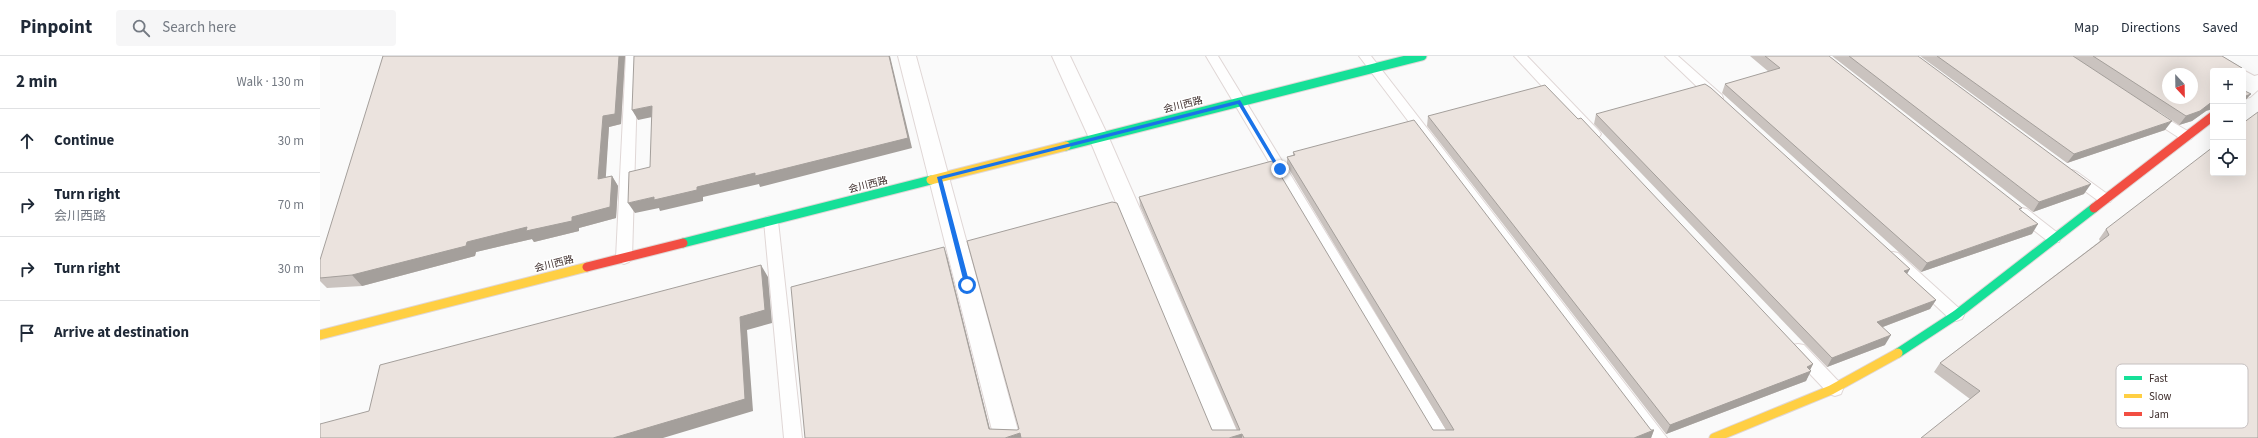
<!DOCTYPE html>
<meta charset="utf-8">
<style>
body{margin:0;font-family:"Source Sans 3","Noto Sans SC",sans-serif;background:#f6f6f7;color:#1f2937}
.controls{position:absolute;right:12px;top:12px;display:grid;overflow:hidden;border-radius:4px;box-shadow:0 4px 16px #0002}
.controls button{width:36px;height:36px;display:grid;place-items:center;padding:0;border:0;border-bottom:1px solid #e0e1e3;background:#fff;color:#1f2937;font:20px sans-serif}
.compass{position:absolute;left:1842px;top:12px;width:36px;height:36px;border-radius:50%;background:#fff;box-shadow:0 4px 16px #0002;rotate:158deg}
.stop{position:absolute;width:12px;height:12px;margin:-9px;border:3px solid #1a73e8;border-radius:50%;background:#fff}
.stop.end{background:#1a73e8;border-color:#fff;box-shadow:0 1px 4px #0008}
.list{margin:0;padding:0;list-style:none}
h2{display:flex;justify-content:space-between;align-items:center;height:52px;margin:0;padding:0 16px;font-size:17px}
h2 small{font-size:13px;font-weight:400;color:#747a83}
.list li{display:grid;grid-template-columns:26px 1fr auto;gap:12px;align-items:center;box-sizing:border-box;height:64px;padding:0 16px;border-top:1px solid #e0e1e3}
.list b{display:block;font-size:15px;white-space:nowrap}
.list p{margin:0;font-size:13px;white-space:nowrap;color:#747a83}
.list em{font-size:13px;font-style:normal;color:#747a83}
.icon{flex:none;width:22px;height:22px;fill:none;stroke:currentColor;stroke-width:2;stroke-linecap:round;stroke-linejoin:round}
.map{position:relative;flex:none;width:1938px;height:382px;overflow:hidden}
header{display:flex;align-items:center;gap:24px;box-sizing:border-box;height:56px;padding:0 20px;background:#fff;border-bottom:1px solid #e0e1e3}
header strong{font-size:19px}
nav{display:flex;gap:22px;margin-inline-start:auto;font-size:14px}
.search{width:280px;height:36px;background:#f6f6f7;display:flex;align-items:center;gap:10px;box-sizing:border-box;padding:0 14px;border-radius:4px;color:#747a83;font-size:15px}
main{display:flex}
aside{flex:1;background:#fff}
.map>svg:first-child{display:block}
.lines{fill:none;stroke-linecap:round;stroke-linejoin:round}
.lane-casing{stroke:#e0d7d6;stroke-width:2}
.street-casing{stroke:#e0d7d6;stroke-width:2}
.fast-casing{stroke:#e0d7d6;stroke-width:11}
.slow-casing{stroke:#e0d7d6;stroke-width:11}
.jam-casing{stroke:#e0d7d6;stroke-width:11}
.lane{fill:#fefefe;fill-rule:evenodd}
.street{fill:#fefefe;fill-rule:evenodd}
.fast{stroke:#16e098;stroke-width:9}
.slow{stroke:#ffcf43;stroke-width:9}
.jam{stroke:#f24e42;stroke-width:9}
.wall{fill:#cac3bf}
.shaded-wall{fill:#a49f9b}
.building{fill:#ebe3de;stroke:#a49f9b;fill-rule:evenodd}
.route{fill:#1a73e8}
.labels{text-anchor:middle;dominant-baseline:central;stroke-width:3;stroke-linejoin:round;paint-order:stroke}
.street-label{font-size:10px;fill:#3e2e2c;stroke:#fff}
.key{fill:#fff;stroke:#c5c0c0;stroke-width:1}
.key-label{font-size:11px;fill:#3e2e2c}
</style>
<header>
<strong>Pinpoint</strong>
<div class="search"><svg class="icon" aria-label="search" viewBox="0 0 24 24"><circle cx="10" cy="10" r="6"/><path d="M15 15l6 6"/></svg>Search here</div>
<nav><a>Map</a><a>Directions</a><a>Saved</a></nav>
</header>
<main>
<aside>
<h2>2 min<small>Walk · 130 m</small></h2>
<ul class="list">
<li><svg class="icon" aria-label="ahead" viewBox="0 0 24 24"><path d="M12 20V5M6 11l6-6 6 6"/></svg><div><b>Continue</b></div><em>30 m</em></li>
<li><svg class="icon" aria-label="right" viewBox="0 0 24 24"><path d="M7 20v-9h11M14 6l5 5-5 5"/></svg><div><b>Turn right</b><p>会川西路</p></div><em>70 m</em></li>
<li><svg class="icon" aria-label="right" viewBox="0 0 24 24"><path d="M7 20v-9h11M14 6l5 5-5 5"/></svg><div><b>Turn right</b></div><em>30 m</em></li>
<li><svg class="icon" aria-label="arrive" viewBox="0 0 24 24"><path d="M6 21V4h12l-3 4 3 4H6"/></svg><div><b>Arrive at destination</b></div></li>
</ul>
</aside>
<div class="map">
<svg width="1938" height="382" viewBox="0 0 1938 382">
<rect width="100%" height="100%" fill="#fafafa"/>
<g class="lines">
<g class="lane-casing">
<path id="lane" d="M306 0H318L312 202 309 206 304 208 299 206 296 202Z
M886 0H898L1131 382H1113Z
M1039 0H1051L1347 382H1328Z
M1194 0H1207L1279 75 1281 78 1279 81H1269Z
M1345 0H1358L1402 39 1403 42 1402 45H1392Z
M1923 14 1938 22V29H1931L1923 23V15H1920Z
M1832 54 1871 77 1873 80 1871 83H1861L1827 61 1825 58 1827 55Z
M1752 114 1757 116 1790 140 1792 143 1790 146H1780L1747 122 1745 119 1747 116Z
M1702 152 1707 153 1739 178 1741 182 1739 186H1729L1697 161 1695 157 1697 153Z
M451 160 456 161 458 165 482 382H464L444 165 446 161Z
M1573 196 1578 197 1642 255 1644 259 1642 263 1636 265 1630 263 1568 205 1565 201 1568 197Z
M1478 288 1484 289 1521 328 1523 333 1521 338 1515 340 1509 338 1472 299 1470 294 1472 289Z"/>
</g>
<g class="street-casing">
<path id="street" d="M578 0H596L700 382H674Z
M732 0H750L789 82 920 382H894L769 82Z
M1938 19V34L1930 41 1923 43V28L1931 21Z"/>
</g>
<g class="fast-casing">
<path id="fast" d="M746 90 1102 0
M363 187 611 124
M1578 297 1636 259 1774 152"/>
</g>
<g class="slow-casing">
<path id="slow" d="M611 124 746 90
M0 279 267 211
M1394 382 1511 334 1578 297"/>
</g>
<g class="jam-casing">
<path id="jam" d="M1774 152 1893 60
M267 211 363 187"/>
</g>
<use href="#lane" class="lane"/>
<use href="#street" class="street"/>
<use href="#fast" class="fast"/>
<use href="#slow" class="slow"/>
<use href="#jam" class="jam"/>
</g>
<path class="wall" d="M63 0H305L301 68 289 71 285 121 292 120 298 130 296 162 259 172V175L214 186 212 183 156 196 155 200 42 230 7 232 0 225V222Z
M1430 0H1509L1701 154 1712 178 1601 216 1402 37 1405 28 1449 16Z
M1512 0H1598L1764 138 1713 156Z
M1600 0H1902L1922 12 1919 15H1893L1886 55 1872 65 1859 69 1838 55 1845 74 1747 107Z
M1276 58 1587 218 1616 244 1610 253 1563 271 1565 289 1507 311 1274 68Z
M1108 60 1258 63 1493 308 1490 314 1486 325 1346 378 1107 70Z
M973 96 1331 374H1334L1331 382H485L627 200 670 373 697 374H917L820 150 819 141 1113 374H1126L967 110V101L973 99Z
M1786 173 1938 382 1650 343 1614 316 1620 307 1780 185 1779 183Z"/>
<path class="shaded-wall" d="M299 0H305L301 68 289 71 285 134 278 123 283 60Z
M569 0H570L592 92 440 131 439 128 383 141V145L340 155 339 152 315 157 308 147 377 131Z
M1922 12 1919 15H1912Z
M1931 38 1923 47V41Z
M1893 45V53L1886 55 1872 65 1859 69 1866 60Z
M332 50 337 60 318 64 312 54Z
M1852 65 1845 74 1747 107 1754 98Z
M292 120 298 130 296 162 259 172V175L214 186 212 183 156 196 155 200 42 230 32 219 147 186Z
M1771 128 1764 138 1713 156 1719 146Z
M1718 168 1712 178 1601 216 1607 207Z
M624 191 627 200 672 382 669 373Z
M441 209 448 221 452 267 427 274 433 355 343 382H293L420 261Z
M1590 213 1584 223V215Z
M1616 244 1610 253 1552 275 1557 266Z
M1571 279 1565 289 1507 311 1512 302Z
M1493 308 1489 316 1491 315 1486 325 1346 378 1350 369Z
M1334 374 1331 382H1314Z
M700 377 702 382H685Z
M922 378V382H909Z"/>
<path class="building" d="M63 0H299L295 58 283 60 278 123 292 120 290 151 252 161V165L206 175 207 171 147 186 146 190 32 219 0 222V204Z
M314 0H569L588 82 435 120V117L377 131V134L334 144V141L308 147 309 116 330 111 332 50 312 54Z
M1445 0H1509L1702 152 1699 153 1718 168 1607 207 1405 28 1460 12Z
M1529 0H1598L1771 128 1719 146Z
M1617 0H1753L1852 65 1754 98Z
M1773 0H1902L1922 12 1912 15H1893V45L1880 55 1866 60ZM1848 18H1872V42H1848Z
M1385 28 1391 32 1590 213 1584 215 1616 244 1557 266 1571 279 1512 302 1276 58Z
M1225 29 1258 63 1261 62 1493 308 1487 311 1491 315 1350 369 1108 60Z
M1923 34 1931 38 1923 41Z
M1938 56V382H1601L1660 335 1620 307 1789 179 1786 173 1893 91V117H1923V67Z
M1094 64 1331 374H1334L1314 382H924L922 378 909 382H701L700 377 685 382H485L471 231 624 191 669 373 697 374 699 373 647 185 792 146 797 147 892 374H920L819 141 952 105 1113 374H1134L967 101 975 99 973 96Z
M441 209 445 254 420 261 425 343 293 382H0V368L49 355 60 309Z"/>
<path class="route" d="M920 44 962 115H958L918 48 622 123 650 229 645 231 617 121Z"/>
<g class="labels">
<g class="street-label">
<text transform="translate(863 49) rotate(-14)">会川西路</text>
<text transform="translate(548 129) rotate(-14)">会川西路</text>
<text transform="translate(234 208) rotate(-14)">会川西路</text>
</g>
</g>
<rect x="1796" y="308" width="132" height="64" rx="6" class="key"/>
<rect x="1804" y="320" width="18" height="4" fill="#16e098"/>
<rect x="1804" y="338" width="18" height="4" fill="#ffcf43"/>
<rect x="1804" y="356" width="18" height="4" fill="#f24e42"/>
<g class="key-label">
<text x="1829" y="326">Fast</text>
<text x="1829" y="344">Slow</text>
<text x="1829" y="362">Jam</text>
</g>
</svg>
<div class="controls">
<button>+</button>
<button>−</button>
<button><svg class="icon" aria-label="locate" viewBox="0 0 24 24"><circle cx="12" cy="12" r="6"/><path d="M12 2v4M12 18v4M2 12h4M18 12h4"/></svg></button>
</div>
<svg class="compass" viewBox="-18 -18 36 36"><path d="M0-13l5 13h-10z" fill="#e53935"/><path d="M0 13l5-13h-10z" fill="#747a83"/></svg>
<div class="stop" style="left:647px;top:229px"></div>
<div class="stop end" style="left:960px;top:113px"></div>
</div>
</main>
